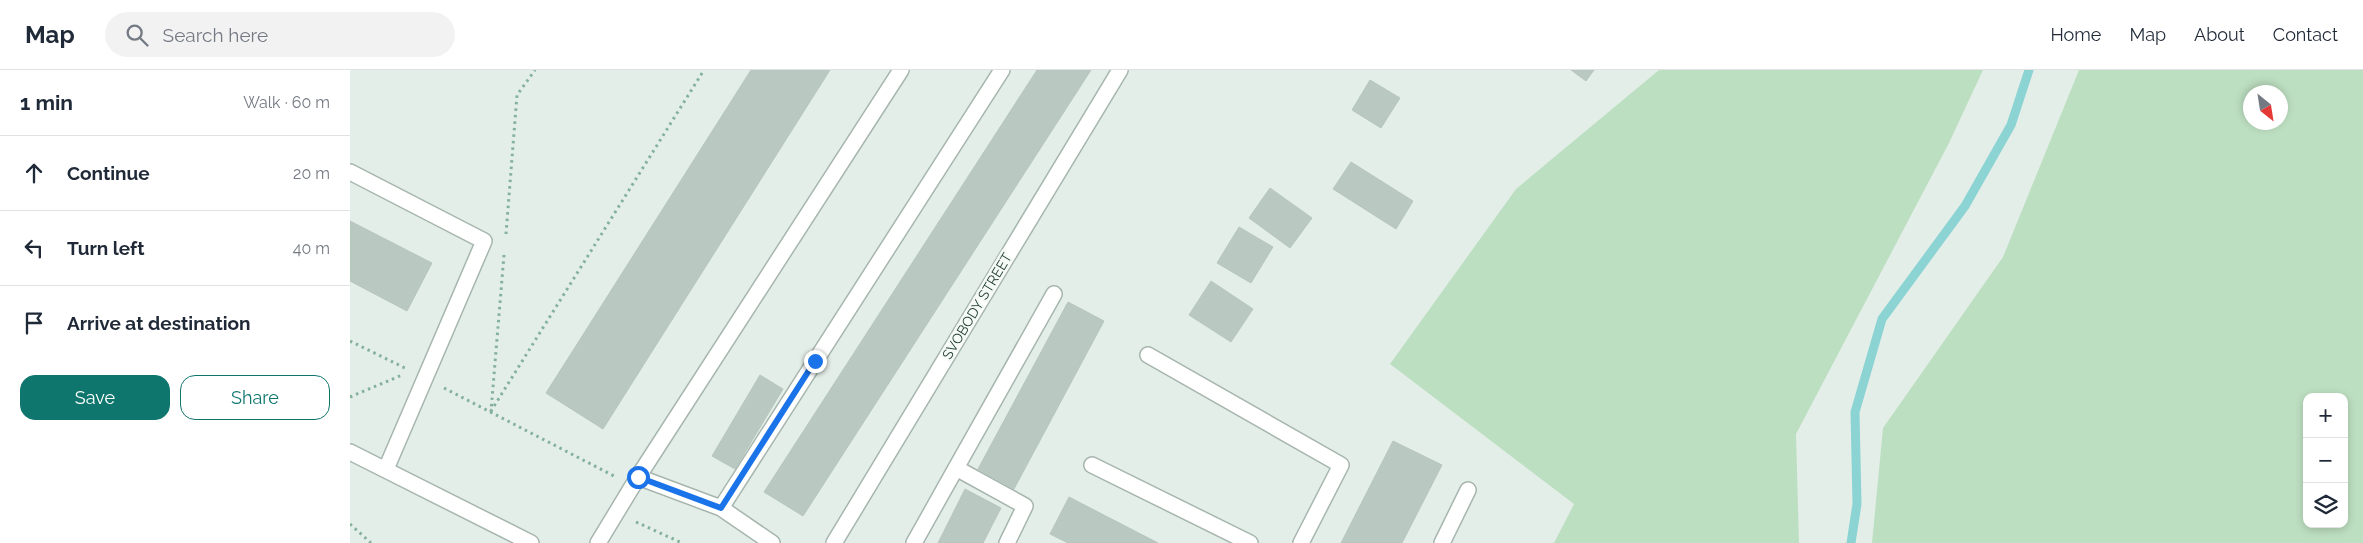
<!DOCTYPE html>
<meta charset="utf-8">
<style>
body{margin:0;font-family:Raleway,sans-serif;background:#f2f2f3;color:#1f2937}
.controls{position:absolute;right:15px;bottom:15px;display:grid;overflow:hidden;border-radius:10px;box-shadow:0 2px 8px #0003}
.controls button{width:45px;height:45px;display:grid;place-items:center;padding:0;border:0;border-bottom:1px solid #e0e1e3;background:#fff;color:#1f2937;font:25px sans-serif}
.compass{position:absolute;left:1893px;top:15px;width:45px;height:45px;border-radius:50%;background:#fff;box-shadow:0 2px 8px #0003;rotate:150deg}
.stop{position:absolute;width:15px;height:15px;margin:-11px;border:4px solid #1a73e8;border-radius:50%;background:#fff}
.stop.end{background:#1a73e8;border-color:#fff;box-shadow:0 1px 5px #0008}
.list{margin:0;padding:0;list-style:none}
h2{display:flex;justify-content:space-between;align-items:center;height:65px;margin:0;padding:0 20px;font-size:21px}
h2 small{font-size:16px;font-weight:400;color:#747a83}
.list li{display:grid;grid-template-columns:32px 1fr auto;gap:15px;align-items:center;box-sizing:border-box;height:75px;padding:0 20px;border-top:1px solid #e0e1e3}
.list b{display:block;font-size:19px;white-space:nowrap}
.list em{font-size:16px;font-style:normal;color:#747a83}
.actions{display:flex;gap:10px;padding:15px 20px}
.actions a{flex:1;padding:11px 0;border:1px solid #0f766e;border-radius:15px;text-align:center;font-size:18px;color:#0f766e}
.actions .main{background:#0f766e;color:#fff}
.icon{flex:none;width:28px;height:28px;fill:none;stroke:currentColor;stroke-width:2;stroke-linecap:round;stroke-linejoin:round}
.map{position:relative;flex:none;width:2013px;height:473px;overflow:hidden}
header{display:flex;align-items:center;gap:30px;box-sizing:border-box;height:70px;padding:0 25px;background:#fff;border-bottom:1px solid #e0e1e3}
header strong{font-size:24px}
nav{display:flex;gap:28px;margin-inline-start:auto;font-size:18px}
.search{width:350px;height:45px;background:#f2f2f3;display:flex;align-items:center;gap:12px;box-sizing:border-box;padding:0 18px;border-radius:28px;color:#747a83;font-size:19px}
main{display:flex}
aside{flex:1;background:#fff}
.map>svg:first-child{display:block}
.green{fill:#bddfc1;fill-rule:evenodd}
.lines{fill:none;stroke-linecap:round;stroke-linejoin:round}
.stream{stroke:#8cd3d3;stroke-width:9}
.building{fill:#b9c8c0;stroke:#b6c7bd}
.service-casing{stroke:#a6b6ae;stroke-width:18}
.minor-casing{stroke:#a6b6ae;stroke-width:18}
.tertiary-casing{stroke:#a6b6ae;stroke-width:18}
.path{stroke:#84b19c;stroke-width:3;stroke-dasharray:2.5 4;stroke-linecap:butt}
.service{stroke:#fff;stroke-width:15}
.minor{stroke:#fff;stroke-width:15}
.tertiary{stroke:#fff;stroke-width:15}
.route{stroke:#1a73e8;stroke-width:6}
.labels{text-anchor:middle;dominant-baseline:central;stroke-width:5;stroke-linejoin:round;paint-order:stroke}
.street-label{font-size:14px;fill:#234033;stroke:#f5faf6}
</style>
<header>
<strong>Map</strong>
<div class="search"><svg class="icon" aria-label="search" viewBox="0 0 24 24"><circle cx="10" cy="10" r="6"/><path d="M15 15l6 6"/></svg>Search here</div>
<nav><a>Home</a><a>Map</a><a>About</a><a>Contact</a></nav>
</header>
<main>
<aside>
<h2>1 min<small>Walk · 60 m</small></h2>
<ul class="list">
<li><svg class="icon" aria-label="ahead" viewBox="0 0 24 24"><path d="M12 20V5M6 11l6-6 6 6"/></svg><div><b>Continue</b></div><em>20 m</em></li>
<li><svg class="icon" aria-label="left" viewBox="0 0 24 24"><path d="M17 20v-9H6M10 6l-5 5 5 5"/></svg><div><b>Turn left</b></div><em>40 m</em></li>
<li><svg class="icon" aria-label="arrive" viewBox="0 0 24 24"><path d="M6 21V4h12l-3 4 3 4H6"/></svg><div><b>Arrive at destination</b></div></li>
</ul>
<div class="actions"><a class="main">Save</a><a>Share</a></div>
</aside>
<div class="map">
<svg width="2013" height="473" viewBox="0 0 2013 473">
<rect width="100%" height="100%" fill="#e4eee8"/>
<path class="green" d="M1309 0H1633L1599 73 1446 364 1449 473H1204L1224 434 1040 294 1166 119Z
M1729 0H2013V473H1522L1533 358 1653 187ZM1900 22H1930V52H1900ZM1957 327H1994V454H1957Z"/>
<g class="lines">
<path class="stream" d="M1501 473 1507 434 1505 342 1532 249 1615 136 1661 55 1679 0"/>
</g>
<path class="building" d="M401 0H480L253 359 196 323Z
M687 0H741L453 446 414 422Z
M1221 0H1244L1236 11Z
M1020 10 1050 28 1031 58 1002 40Z
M1001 92 1063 131 1046 159 983 119Z
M920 118 962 148 940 178 899 148Z
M0 151 82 193 57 241 0 211Z
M889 157 923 177 901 213 867 193Z
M861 211 903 239 881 272 839 245Z
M718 232 754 251 664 419 628 399Z
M410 305 433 319 385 399 362 386Z
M1043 371 1092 395 1052 473H991Z
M615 419 651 438 633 473H588Z
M719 427 808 473H718L700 464Z"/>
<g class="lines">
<g class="service-casing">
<path id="service" d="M0 102 134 171 36 399
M798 285 991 395 951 473
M742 395 900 473
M288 407 551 0
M371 438 422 473
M248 473 288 407 371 438 652 0
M564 473 606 398
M657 473 675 436 606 398 704 224
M1092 473 1118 420"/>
</g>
<g class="minor-casing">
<path id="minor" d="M484 473 770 0"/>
</g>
<g class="tertiary-casing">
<path id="tertiary" d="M0 382 181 473"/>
</g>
<path class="path" d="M156 164 167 25 185 0
M154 185 141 341 354 0
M0 271 55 298
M94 318 264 406
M0 327 52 305
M286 452 332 473
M0 454 21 473"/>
<use href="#service" class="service"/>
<use href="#minor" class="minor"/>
<use href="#tertiary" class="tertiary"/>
</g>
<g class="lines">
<path class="route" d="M288 407 371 438 465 291"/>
</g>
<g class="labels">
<g class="street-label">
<text transform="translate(627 236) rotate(-59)">SVOBODY STREET</text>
</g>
</g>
</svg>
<div class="controls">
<button>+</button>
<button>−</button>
<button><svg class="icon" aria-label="layers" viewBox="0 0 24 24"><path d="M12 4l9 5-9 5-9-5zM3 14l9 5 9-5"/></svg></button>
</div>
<svg class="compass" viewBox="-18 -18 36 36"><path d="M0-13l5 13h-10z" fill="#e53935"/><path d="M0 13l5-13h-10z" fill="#747a83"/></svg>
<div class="stop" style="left:288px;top:407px"></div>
<div class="stop end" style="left:465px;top:291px"></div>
</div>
</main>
